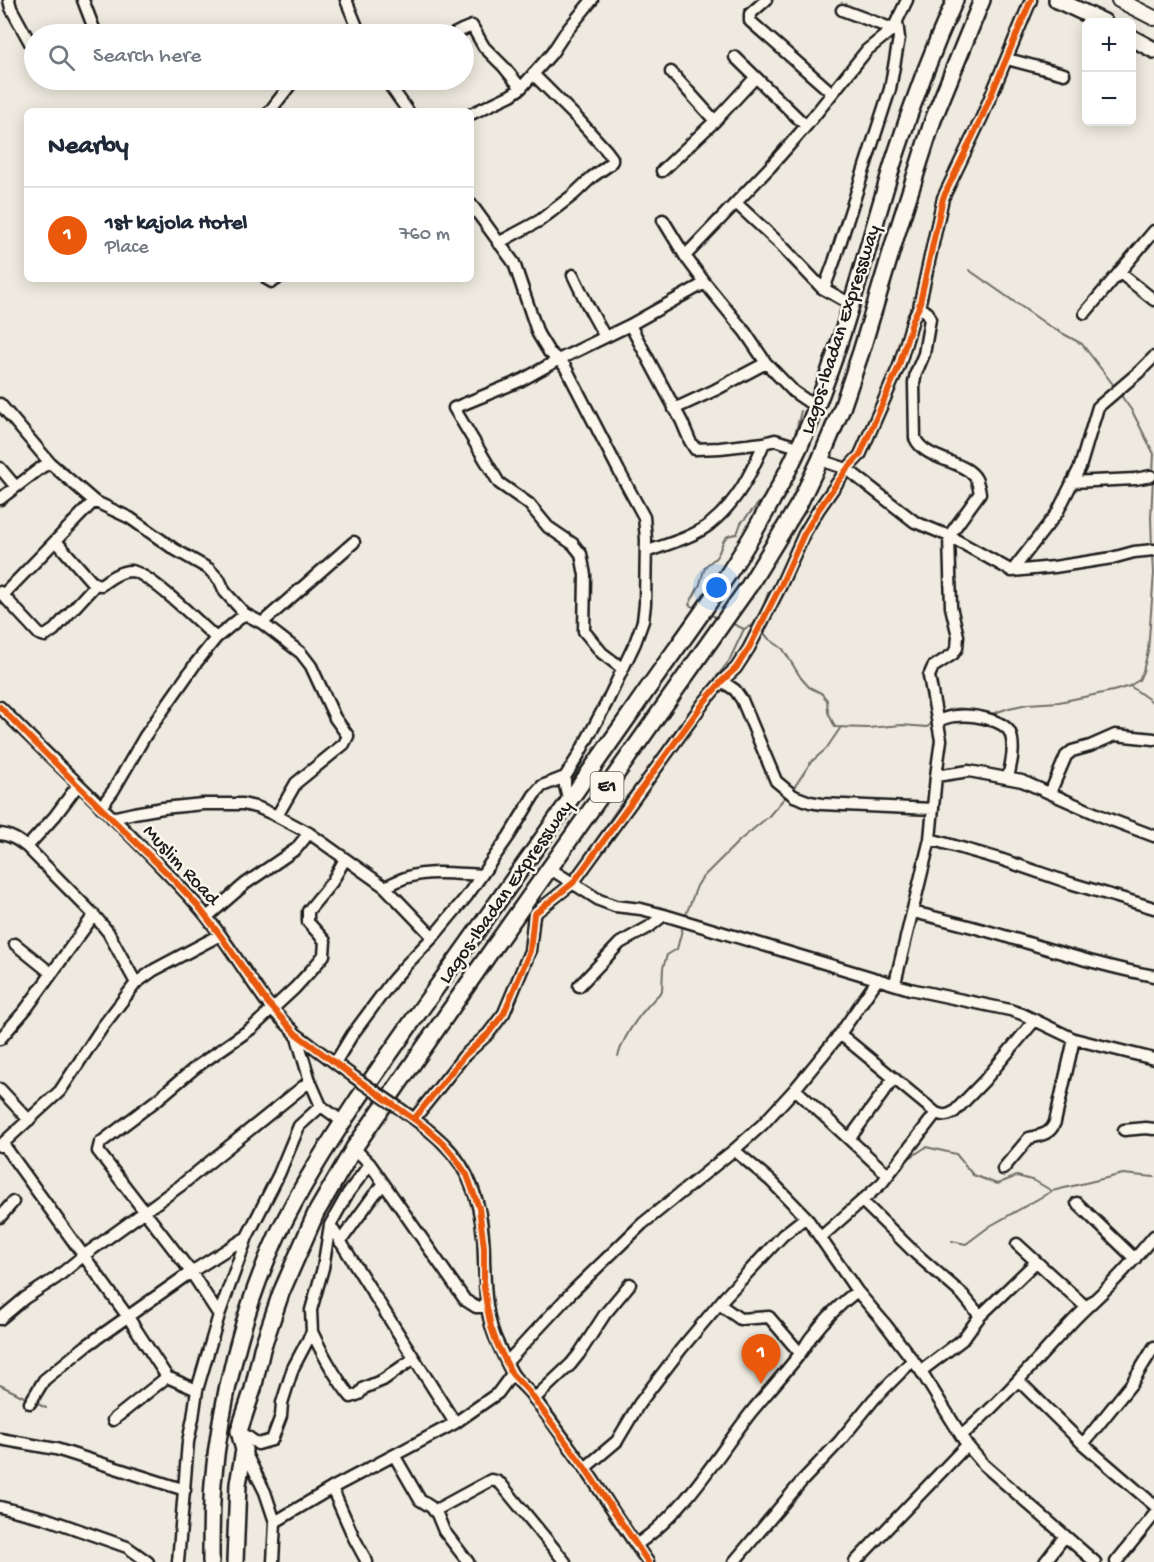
<!DOCTYPE html>
<meta charset="utf-8">
<style>
body{margin:0;font-family:"Gochi Hand",sans-serif;background:#f2f2f3;color:#1f2937}
.controls{position:absolute;right:18px;top:18px;display:grid;overflow:hidden;border-radius:9px;box-shadow:0 3px 15px #0003}
.controls button{width:54px;height:54px;display:grid;place-items:center;padding:0;border:0;border-bottom:2px solid #e0e1e3;background:#fff;color:#1f2937;font:30px sans-serif}
.you{position:absolute;left:717px;top:588px;width:21px;height:21px;margin:-15px;border:4px solid #fff;border-radius:50%;background:#1a73e8;box-shadow:0 0 0 9px #1a73e833}
.badge{display:grid;place-items:center;width:39px;height:39px;border-radius:50%;background:#ea580c;color:#fff;font-size:20px;font-weight:700}
.pin{position:absolute;translate:-50% -50px;filter:drop-shadow(0 2px 3px #0008)}
.pin::after{content:'';position:absolute;top:32px;width:21px;height:18px;background:inherit;clip-path:polygon(0 0,100% 0,50% 100%)}
.list{margin:0;padding:0;list-style:none}
h2{display:flex;justify-content:space-between;align-items:center;height:78px;margin:0;padding:0 24px;font-size:26px}
h2 small{font-size:20px;font-weight:400;color:#747a83}
.list li{display:grid;grid-template-columns:39px 1fr auto;gap:18px;align-items:center;box-sizing:border-box;height:96px;padding:0 24px;border-top:2px solid #e0e1e3}
.list b{display:block;font-size:22px;white-space:nowrap}
.list p{margin:0;font-size:20px;white-space:nowrap;color:#747a83}
.list em{font-size:20px;font-style:normal;color:#747a83}
.icon{flex:none;width:33px;height:33px;fill:none;stroke:currentColor;stroke-width:2;stroke-linecap:round;stroke-linejoin:round}
.map{position:relative;flex:none;width:1154px;height:1562px;overflow:hidden}
.search{position:absolute;background:#fff;box-shadow:0 3px 15px #0003;left:24px;top:24px;width:450px;height:66px;display:flex;align-items:center;gap:15px;box-sizing:border-box;padding:0 21px;border-radius:33px;color:#747a83;font-size:22px}
.panel{position:absolute;background:#fff;box-shadow:0 3px 15px #0003;left:24px;top:108px;width:450px;height:174px;border-radius:9px}
.map>svg:first-child{display:block}
.lines{fill:none;stroke-linecap:round;stroke-linejoin:round}
.stream{stroke:#6f6d69;stroke-width:2}
.minor-casing{stroke:#1c1c1c;stroke-width:15}
.major-casing{stroke:#1c1c1c;stroke-width:18}
.highway-casing{stroke:#1c1c1c;stroke-width:20}
.minor{stroke:#fbf7ec;stroke-width:10}
.major{stroke:#fbf7ec;stroke-width:14}
.highway{stroke:#fbf7ec;stroke-width:15}
.minor-bridge-casing{stroke:#1c1c1c;stroke-width:15;stroke-linecap:butt}
.minor-bridge{stroke:#fbf7ec;stroke-width:10}
.cycleway-casing{stroke:#fbf7ec;stroke-width:10}
.cycleway{stroke:#e8590c;stroke-width:6}
.labels{text-anchor:middle;dominant-baseline:central;stroke-width:5;stroke-linejoin:round;paint-order:stroke}
.shield{fill:#fbf7ec;stroke:#5f5e5a;stroke-width:1.5}
.shield-label{font-size:18px;font-weight:bold;fill:#1c1c1c}
.street-label{font-size:20px;fill:#1c1c1c;stroke:#fbf7ec}
</style>
<div class="map">
<svg width="1154" height="1562" viewBox="0 0 1154 1562">
<rect width="100%" height="100%" fill="#eeeadf"/>
<filter id="ink" filterUnits="userSpaceOnUse"><feTurbulence type="fractalNoise" baseFrequency=".0167" numOctaves="2"/><feDisplacementMap in="SourceGraphic" scale="12" xChannelSelector="R" yChannelSelector="G"/><feConvolveMatrix kernelMatrix="1 2 1 2 8 2 1 2 1" color-interpolation-filters="sRGB"/></filter>
<g filter="url(#ink)">
<g class="lines">
<path class="stream" d="M969 270 1049 326 1082 344 1115 387
M1120 394 1132 411 1154 454 1153 472
M793 442 801 411
M1152 547 1151 518 1153 478
M698 609 689 605C692 598 697 591 700 584 702 578 703 571 706 566 709 562 714 561 717 556 724 545 720 535 737 534L741 523 767 494 777 477
M709 614 720 619
M731 623 744 629 753 625 756 627
M753 625 762 610 768 593 774 588 789 555
M763 632 769 639 783 649 801 678 809 687 821 693 827 700 828 712 835 727 868 728 902 725 927 727 934 722
M1131 685 1139 680 1143 671 1148 651 1154 573 1153 553
M944 714C954 706 965 708 978 712
M989 715 1009 708 1028 704 1059 702 1113 691 1130 686 1154 703
M793 789 811 762 826 749 841 727
M571 877 620 805 645 774 679 725 729 661 744 629
M685 917 697 886 702 878 740 840 768 817 787 795
M618 1056C626 1030 643 1010 662 991L663 968 667 955 677 949 683 926
M905 1161 926 1147 956 1154 973 1175 997 1184 1017 1176 1035 1181 1052 1191
M952 1241 966 1244 990 1226 1052 1191 1123 1174 1154 1177
M0 1385 28 1399
M36 1403 46 1408"/>
<g class="minor-casing">
<path id="minor" d="M9 0 11 8 34 50
M83 0 96 34
M346 0 360 34
M766 0 750 14V21L832 93
M842 10 893 29
M454 34 462 30 472 26 484 47 504 67 521 88
M735 57 806 126
M1007 59 1064 74
M671 72 715 121
M386 80 408 111
M270 111 294 80
M471 114 511 95 521 88 552 53 565 33 592 0
M662 171 715 121 755 78
M736 203 780 244 822 288 851 304
M471 204 514 263 538 334 549 352 564 365 568 372 619 471 644 517 646 539 645 604 643 621 635 643 606 704 577 758 565 777V786L569 801
M663 220 685 256 705 283 745 332 766 363 794 392 816 407
M498 243 539 221 573 195 592 177 609 165 612 161V158L606 150 577 118 533 74
M685 256 771 166 806 126 867 50 893 29 907 0
M1119 272 1154 300
M573 275 588 306 605 337
M267 279 272 282 277 279
M824 289 834 262 890 89 899 38 897 22
M1085 313 1154 231
M630 325 682 422 690 441 695 449 720 448 764 443
M0 404 50 463 94 501 130 518 174 549 209 569 220 581 225 592 245 614 262 623 301 653 311 666 335 718 348 736 344 744 296 783 277 816
M674 409 715 390 766 363
M820 460 847 469 915 522 949 536 1012 571 1054 567 1112 558 1134 552 1154 550
M0 468 16 487
M1072 482 1135 479 1151 476
M0 499 42 467 50 463
M56 541 91 581 96 584
M646 552C667 544 692 538 710 524 737 502 751 474 764 443L775 440 798 447
M1012 571 1057 513 1080 467 1098 407 1139 372 1154 357
M0 592 39 634 45 636 54 630 96 584 101 585C110 578 120 571 131 571 148 572 201 624 216 638
M3 595 94 501
M262 623 354 542
M623 669 602 653 584 631 585 575 581 554 573 544 548 527 529 504 499 483 454 408 522 380 558 360 630 325 705 283
M722 681 735 690 742 700 776 781 794 796 810 802 822 804 933 809
M0 707C65 773 134 835 196 904 224 935 243 971 268 1004 276 1015 287 1024 296 1034L354 1077
M938 721C943 719 950 716 956 716 970 714 1006 719 1011 735 1015 749 1011 764 1008 778
M936 776 969 771 1022 781 1106 818 1154 836
M1050 793 1066 756 1072 751 1090 746 1115 735 1154 739
M101 807 113 791 145 736 196 663 216 638 245 614
M112 818 134 813 163 808 203 804H243L259 808 277 816 309 833 385 887 433 937
M0 834C11 835 19 841 27 847L94 915 108 932 136 983
M930 839 1003 860 1070 883 1154 908
M27 847 55 816 78 785
M549 868 599 900 615 906 641 909 664 915 910 989 1010 1010 1022 1014 1074 1039 1154 1059
M385 887C392 884 400 879 408 877 431 870 457 874 481 875
M913 912C946 920 979 928 1011 938 1059 952 1105 967 1154 976
M207 917 245 884 296 849 309 833
M15 944 51 973
M895 983 930 839 936 776 941 740 929 676 933 667 953 654 957 648 958 636 951 607 949 536 980 493C979 489 978 483 976 479 966 460 925 461 915 438L914 383 916 373 924 354 930 319 928 313 919 307
M579 986 620 943 649 927 664 915
M296 1034 310 1081 321 1106 343 1122
M840 1034 936 1113
M0 1039 26 1009 94 915
M335 1063 352 1035 392 981 406 965 433 937 467 896 509 836 534 795 542 786 565 777
M0 1089 29 1120
M795 1089 888 1175
M399 1108C414 1119 429 1129 442 1142 474 1172 484 1216 484 1259 485 1287 485 1318 498 1344 502 1353 507 1364 512 1373 516 1380 524 1386 530 1393 549 1417 566 1442 584 1467 606 1498 625 1531 648 1562
M414 1119 464 1056 488 1034 504 1013 530 951 534 914 573 883 705 701 722 681 736 668 749 648 781 585 804 534 819 509 847 469 860 455 899 366 913 319 919 307 943 198 982 117 1031 0
M1124 1130 1146 1128 1154 1129
M850 1138 894 1078
M3 1144 128 1317 167 1377 197 1390
M0 1146 60 1091 103 1026 136 983 154 970 220 935
M354 1148 370 1164 465 1300 476 1307H487
M734 1150 771 1181 806 1217 857 1291 886 1325 921 1371 967 1445 984 1465 1095 1562
M1003 1169 1029 1138C1041 1135 1050 1135 1055 1122L1074 1039
M862 1201 915 1253 963 1295 980 1316
M1077 1203 1135 1259
M0 1217 13 1202
M330 1225 455 1423
M821 1237 882 1183 936 1113C943 1116 947 1116 954 1112L984 1081 1035 1020
M340 1242 374 1195 384 1184
M1017 1244 1086 1307
M719 1304 740 1319 769 1317 800 1353
M219 1315 191 1272 98 1151 100 1143 158 1099 196 1067 252 1028 295 988 315 966 324 955 325 941 308 922V911L332 882 345 859
M0 1319 25 1298 56 1278 83 1256 180 1186 310 1081
M312 1332C323 1355 335 1377 351 1397L359 1394 364 1388 383 1380 413 1359
M507 1362 572 1292 642 1224 734 1150 762 1125 795 1089 840 1034 878 979
M921 1371 962 1340 980 1316 1036 1262
M1019 1381 1083 1444 1154 1505
M534 1399 571 1364 579 1354 605 1314 630 1284
M30 1403 44 1380 86 1346 191 1272 247 1237
M113 1420 167 1377
M239 1431 258 1444 272 1440 281 1416 282 1403 293 1368 312 1332 311 1310 323 1268 330 1225 348 1193 370 1164
M962 1435C1002 1401 1035 1361 1071 1323 1083 1310 1095 1300 1107 1288 1124 1272 1139 1254 1154 1236
M0 1439 56 1449 185 1490
M1083 1444 1132 1383 1154 1347
M244 1450 265 1492 275 1522 273 1562
M394 1455 420 1500 431 1507 437 1514 444 1531 468 1562
M585 1468 617 1441 639 1404 681 1349 725 1297 783 1235 806 1217
M332 1488 354 1538 367 1562
M0 1507 45 1518 127 1547 148 1562
M434 1511 491 1480 496 1481 501 1484 565 1562
M275 1522 332 1488 455 1423 498 1393 512 1374
M636 1545C686 1511 716 1457 752 1411 768 1392 784 1374 799 1355 804 1349 807 1342 812 1336 825 1319 840 1304 857 1291
M178 1562 188 1442 193 1418 197 1390 219 1315 247 1237 279 1174 299 1126 321 1106
M734 1562 802 1481 839 1442 874 1399 913 1360
M855 1562 967 1445
M1045 1562 1065 1536
M1116 1562 1154 1515"/>
</g>
<g class="major-casing">
<path id="major" d="M1119 0 1154 18"/>
</g>
<g class="highway-casing">
<path id="highway" d="M1057 0 1104 22
M1132 38 1154 50
M211 1562C211 1536 211 1509 213 1483 220 1402 243 1309 277 1236 300 1188 329 1143 358 1099 383 1063 408 1027 434 991 501 898 567 804 633 710 676 647 724 587 761 520 779 489 795 458 809 425 845 339 867 246 895 157 912 104 932 51 955 0
M235 1562 238 1484 244 1450 239 1431 253 1389 262 1349 281 1293 316 1213 354 1148 489 954 749 586 799 504 820 460 842 408 861 352 896 236 933 120 982 0"/>
</g>
<use href="#minor" class="minor"/>
<use href="#major" class="major"/>
<use href="#highway" class="highway"/>
<g class="minor-bridge-casing">
<path id="minor-bridge" d="M354 1077 399 1108"/>
</g>
<use href="#minor-bridge" class="minor-bridge"/>
<g class="cycleway-casing">
<path id="cycleway" d="M0 707 45 753 170 876 198 906 220 935 267 1002 296 1034 354 1077 425 1127 443 1143 454 1156 467 1175 479 1208 484 1247V1287L487 1307 491 1327 497 1344 512 1374 529 1392 585 1468 648 1562
M414 1119 464 1056 488 1034 504 1013 530 951 534 914 573 883 705 701 722 681 736 668 749 648 781 585 804 534 819 509 847 469 860 455 899 366 913 319 919 307 943 198 982 117 1031 0"/>
</g>
<use href="#cycleway" class="cycleway"/>
</g>
</g>
<g class="labels">
<rect class="shield" x="590.5" y="772" width="33" height="30" rx="4.5"/>
<g class="shield-label">
<text x="607" y="787">E1</text>
</g>
<g class="street-label">
<text transform="translate(842 330) rotate(-72)">Lagos-Ibadan Expressway</text>
<text transform="translate(180 866) rotate(47)">Muslim Road</text>
<text transform="translate(507 893) rotate(-55)">Lagos-Ibadan Expressway</text>
</g>
</g>
</svg>
<div class="controls">
<button>+</button>
<button>−</button>
</div>
<div class="you"></div>
<div class="pin badge" style="left:761px;top:1384px">1</div>
<div class="search"><svg class="icon" aria-label="search" viewBox="0 0 24 24"><circle cx="10" cy="10" r="6"/><path d="M15 15l6 6"/></svg>Search here</div>
<section class="panel">
<h2>Nearby<small></small></h2>
<ul class="list">
<li><span class="badge">1</span><div><b>1st kajola Hotel</b><p>Place</p></div><em>760 m</em></li>
</ul>
</section>
</div>
